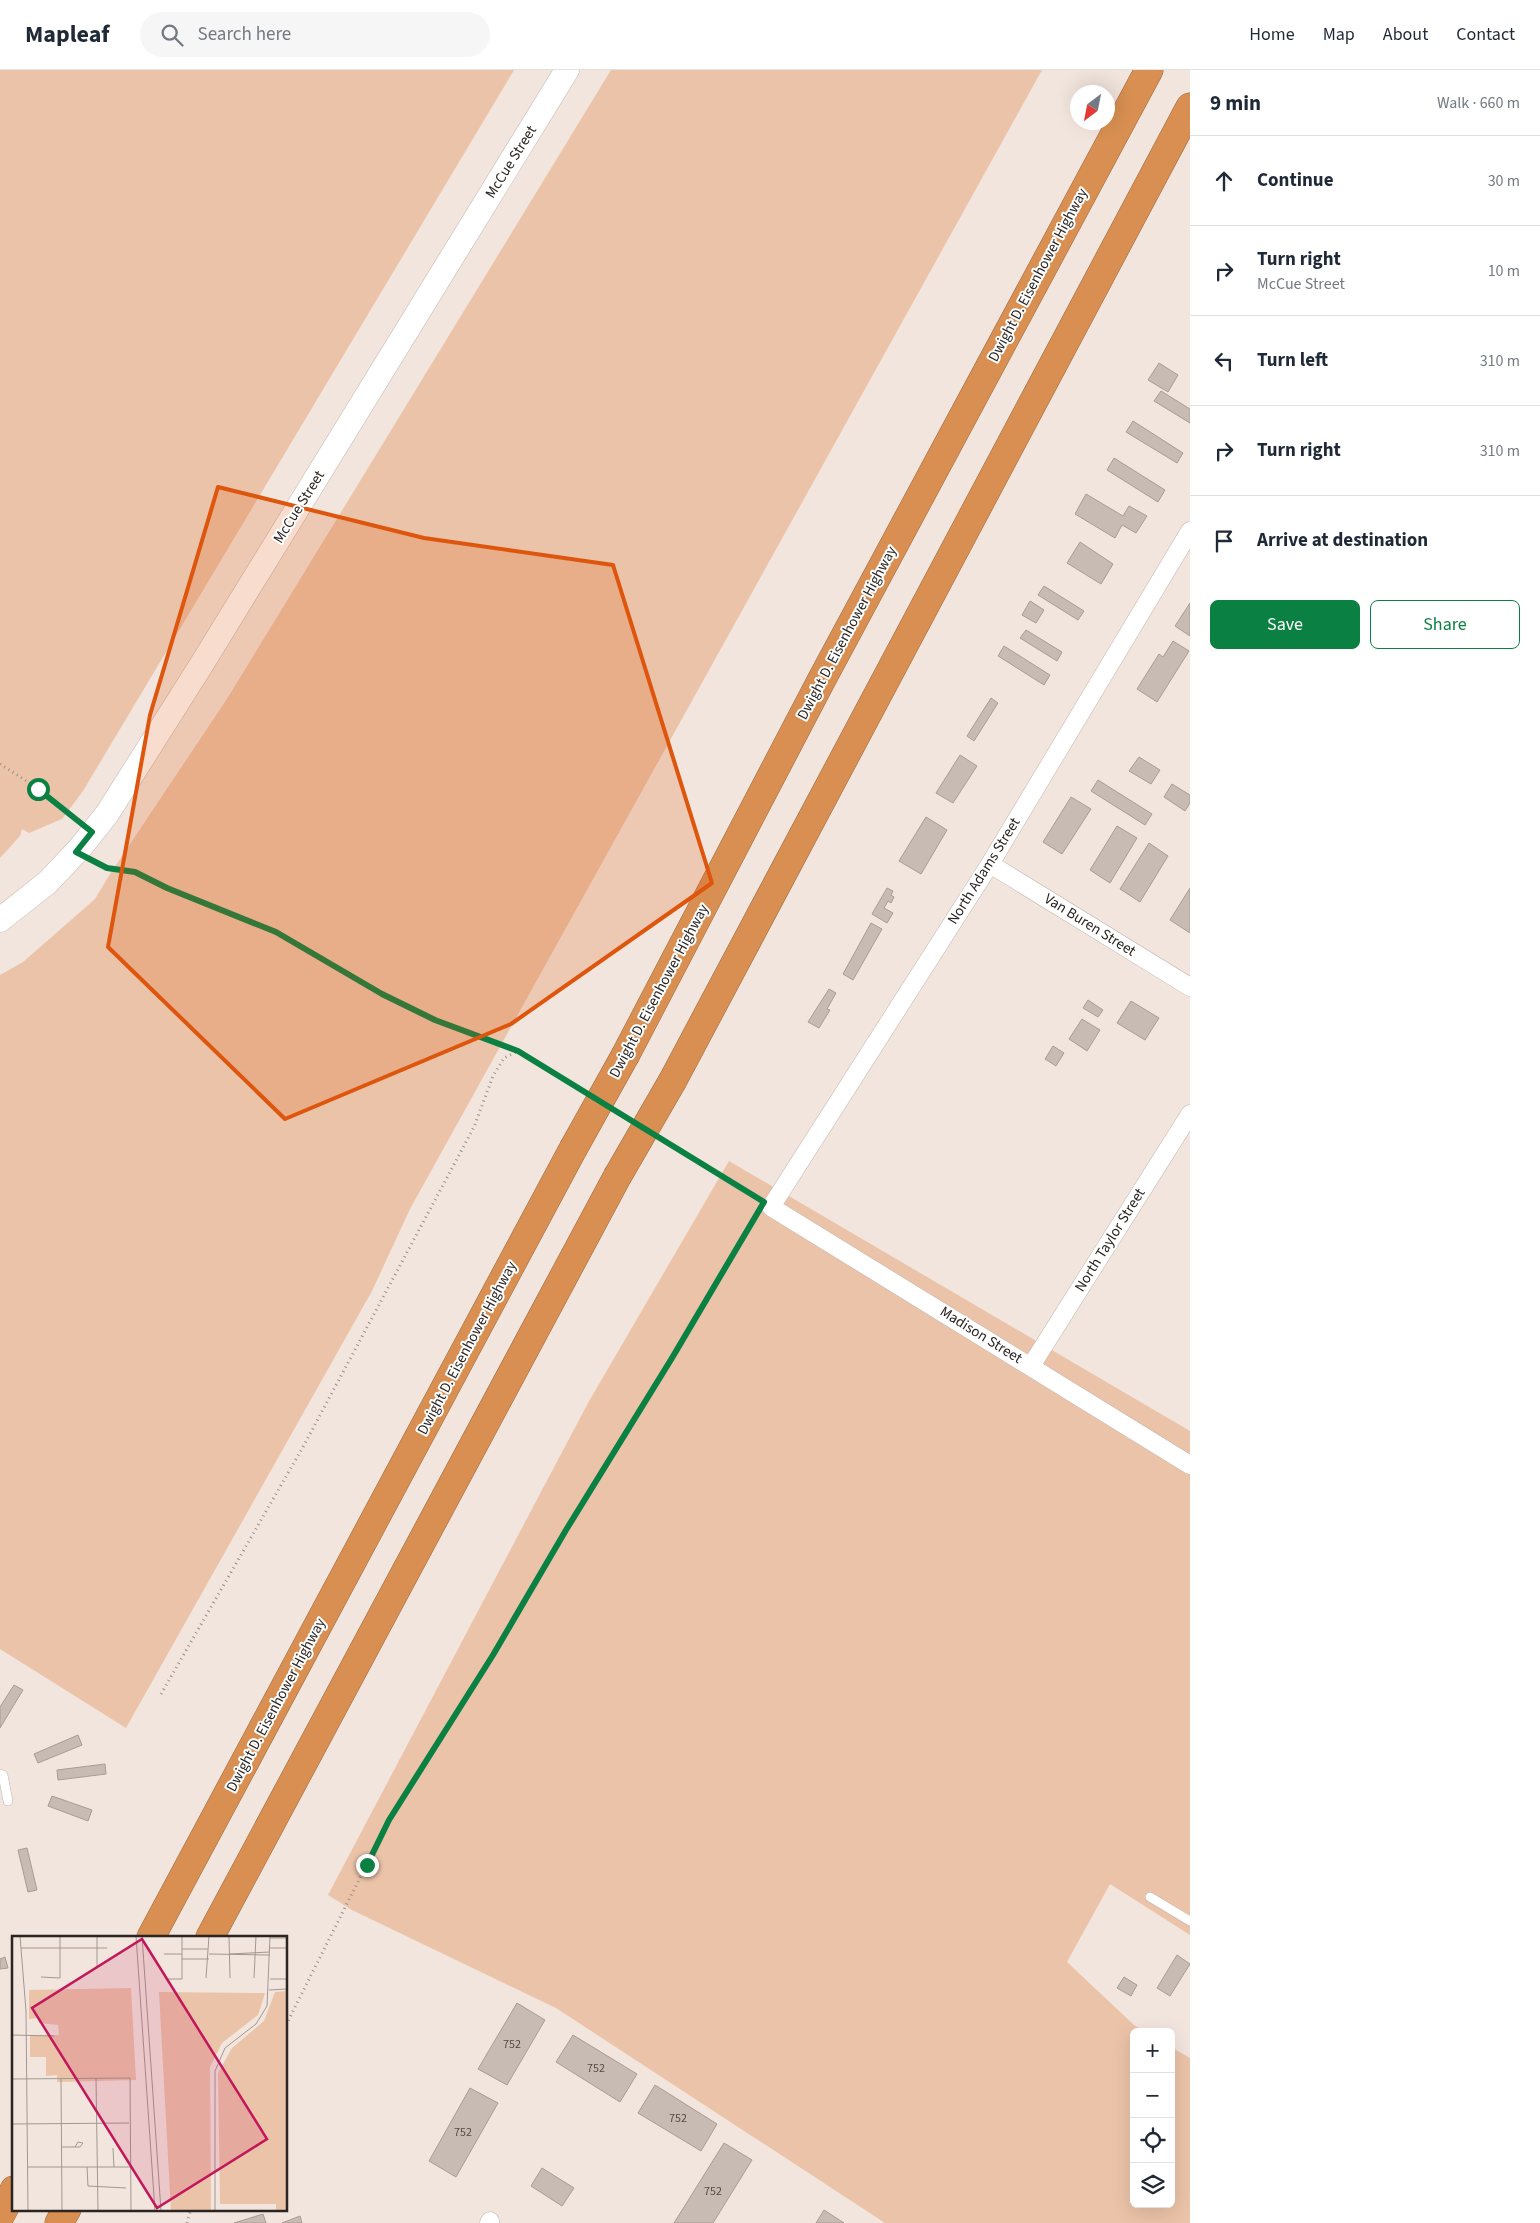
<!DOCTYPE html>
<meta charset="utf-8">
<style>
body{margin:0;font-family:"Source Sans 3",sans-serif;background:#f6f6f7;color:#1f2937}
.controls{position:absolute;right:15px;bottom:15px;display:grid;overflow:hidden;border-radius:8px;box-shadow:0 5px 20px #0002}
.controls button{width:45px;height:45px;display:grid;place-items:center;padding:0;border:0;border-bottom:1px solid #e0e1e3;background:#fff;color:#1f2937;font:25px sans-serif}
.compass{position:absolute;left:1070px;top:15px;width:45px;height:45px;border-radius:50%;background:#fff;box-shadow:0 5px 20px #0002;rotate:212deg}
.stop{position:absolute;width:15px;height:15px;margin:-11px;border:4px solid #0b8043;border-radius:50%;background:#fff}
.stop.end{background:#0b8043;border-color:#fff;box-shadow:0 1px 5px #0008}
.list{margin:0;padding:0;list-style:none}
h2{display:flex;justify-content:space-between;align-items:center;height:65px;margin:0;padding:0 20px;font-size:21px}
h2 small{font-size:16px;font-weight:400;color:#747a83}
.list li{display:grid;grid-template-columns:32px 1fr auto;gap:15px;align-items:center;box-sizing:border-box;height:90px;padding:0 20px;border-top:1px solid #e0e1e3}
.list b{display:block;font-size:19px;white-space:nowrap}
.list p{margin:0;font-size:16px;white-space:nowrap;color:#747a83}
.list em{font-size:16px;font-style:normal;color:#747a83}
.actions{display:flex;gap:10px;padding:15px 20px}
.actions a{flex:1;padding:11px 0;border:1px solid #0b8043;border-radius:8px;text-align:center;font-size:18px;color:#0b8043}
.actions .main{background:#0b8043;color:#fff}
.icon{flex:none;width:28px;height:28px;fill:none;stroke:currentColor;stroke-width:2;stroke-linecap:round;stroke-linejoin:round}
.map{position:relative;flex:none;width:1190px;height:2153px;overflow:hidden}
header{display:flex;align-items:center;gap:30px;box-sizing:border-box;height:70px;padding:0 25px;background:#fff;border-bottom:1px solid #e0e1e3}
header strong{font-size:24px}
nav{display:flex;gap:28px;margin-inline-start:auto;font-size:18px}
.search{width:350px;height:45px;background:#f6f6f7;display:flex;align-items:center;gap:12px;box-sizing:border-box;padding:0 18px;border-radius:28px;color:#747a83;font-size:19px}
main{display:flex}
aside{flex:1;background:#fff}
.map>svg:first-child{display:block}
.green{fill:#ebc3a8}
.building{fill:#c8bbb3;stroke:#a99c94}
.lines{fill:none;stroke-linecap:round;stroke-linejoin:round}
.lane-casing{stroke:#c2b5ad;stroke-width:10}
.street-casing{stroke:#c2b5ad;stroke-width:19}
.secondary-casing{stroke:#c2b5ad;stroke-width:25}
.highway-casing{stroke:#9b6a41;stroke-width:29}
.path{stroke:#9a908a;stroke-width:3;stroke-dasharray:1 4;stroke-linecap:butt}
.lane{stroke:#fff;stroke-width:9}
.street{stroke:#fff;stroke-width:18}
.secondary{stroke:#fff;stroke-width:24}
.highway{stroke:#d88f51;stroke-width:28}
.highway-bridge-casing{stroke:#9b6a41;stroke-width:29;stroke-linecap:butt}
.highway-bridge{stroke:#d88f51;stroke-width:28}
.route{stroke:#0b8043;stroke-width:6}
.marked{fill:#de560d;fill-opacity:0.2;stroke:#de560d;stroke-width:4;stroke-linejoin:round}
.labels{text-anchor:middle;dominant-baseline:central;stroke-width:4;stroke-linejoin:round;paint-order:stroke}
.number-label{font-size:12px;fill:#524a46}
.street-label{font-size:15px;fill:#2a2522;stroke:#fff}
.inset-road{fill:none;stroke:#a29892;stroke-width:1}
.view{fill:#c2185b;fill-opacity:0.15;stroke:#c2185b;stroke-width:2.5}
.inset-edge{fill:none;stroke:#2a2522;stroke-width:2.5}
</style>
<header>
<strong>Mapleaf</strong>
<div class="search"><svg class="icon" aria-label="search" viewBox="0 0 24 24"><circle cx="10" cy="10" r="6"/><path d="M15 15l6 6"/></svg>Search here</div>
<nav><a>Home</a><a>Map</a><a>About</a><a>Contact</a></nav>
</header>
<main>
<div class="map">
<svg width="1190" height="2153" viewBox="0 0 1190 2153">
<rect width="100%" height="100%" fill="#f2e5dd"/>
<path class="green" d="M0 0H514L83 721 62 749 29 763 22 759 20 766 0 788Z
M611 0H1042L410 1139 372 1221 126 1658 0 1579V905L23 892 95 829 110 804 227 629Z
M729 1091 1190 1361V1865L1110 1814 1067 1892 1134 1955 1145 1962H1134V2134H1171V1977L1190 1988V2153H885L556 1938 352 1840 328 1825 588 1333Z"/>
<path class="building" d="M1159 293 1178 305 1168 322 1148 310Z
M1161 321 1190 339V353L1154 331Z
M1133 351 1183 383 1177 393 1126 362Z
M1114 388 1165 420 1158 432 1107 400Z
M1086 424 1123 446 1129 436 1147 446 1136 463 1122 455 1115 468 1075 444Z
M1080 472 1113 494 1101 514 1067 493Z
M1044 516 1084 541 1078 550 1038 525Z
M1030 531 1044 540 1036 553 1022 545Z
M1190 533V566L1175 556Z
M1026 560 1062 582 1057 591 1020 568Z
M1173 571 1189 581 1157 632 1137 619 1159 584 1163 587Z
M1004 576 1050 605 1044 615 998 586Z
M991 628 998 633 974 671 967 666Z
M960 685 977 696 953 733 936 723Z
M1139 687 1160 700 1151 714 1129 701Z
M1098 710 1152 744 1145 755 1091 721Z
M1172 714 1190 725V733L1185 741 1164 727Z
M1071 727 1091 739 1062 784 1043 772Z
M926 747 947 760 921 804 899 791Z
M1117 756 1137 768 1110 813 1090 800Z
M1149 773 1168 786 1140 832 1120 819Z
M887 818 893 821 891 825 894 827 891 833 888 831 884 838 893 843 887 853 872 844Z
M1190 818V863L1170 850Z
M871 853 882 859 853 910 843 904Z
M829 919 836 923 827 939 830 940 819 958 808 952Z
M1088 930 1103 940 1098 947 1083 938Z
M1131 931 1159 948 1145 970 1117 953Z
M1082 949 1100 960 1087 981 1069 969Z
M1053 976 1064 983 1056 996 1045 989Z
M14 1615 23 1620 0 1658V1637Z
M78 1665 82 1675 38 1693 34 1684Z
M105 1694 106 1704 58 1710 57 1700Z
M52 1726 92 1740 88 1751 48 1736Z
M27 1778 37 1820 28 1822 18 1780Z
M1177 1885 1190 1894 1170 1926 1157 1918Z
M5 1887 8 1898 0 1899V1889Z
M1124 1907 1137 1915 1131 1926 1117 1918Z
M517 1933 545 1950 507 2015 478 1999Z
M573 1965 637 2004 620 2032 556 1992Z
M655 2015 717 2054 701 2081 638 2043Z
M470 2018 498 2033 456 2107 429 2091Z
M724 2073 752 2090 713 2153H674Z
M542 2098 574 2118 562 2136 531 2116Z
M824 2140 844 2153H816Z
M263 2144 266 2153H234Z
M300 2146 302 2153H282Z"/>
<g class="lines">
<g class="lane-casing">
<path id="lane" d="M0 1704 3 1705 8 1731
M1150 1827 1190 1851"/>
</g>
<g class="street-casing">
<path id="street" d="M1190 461 990 794 771 1137 1190 1395
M990 794 1190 917
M1031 1296 1190 1044
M489 2153 490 2151"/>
</g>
<g class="secondary-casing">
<path id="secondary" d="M0 850 48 812 80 778 107 744 200 597 567 0"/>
</g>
<g class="highway-casing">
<path id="highway" d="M626 984 822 609 1149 0
M673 1010 1190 37
M151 1867 573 1079
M210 1867 617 1107
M0 2146 14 2120
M59 2153 67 2139"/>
</g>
<path class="path" d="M0 694 39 719 78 751
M94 792 107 798 135 802 167 818 276 862 381 924 435 950 518 981
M661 1069 758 1129
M161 1624 303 1377 474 1057 493 1006 504 988 518 981 581 1020
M286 1955 389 1750 493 1585 566 1460 672 1288 757 1144
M187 2153 191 2139"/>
<use href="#lane" class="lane"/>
<use href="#street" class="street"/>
<use href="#secondary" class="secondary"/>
<use href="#highway" class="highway"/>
<g class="highway-bridge-casing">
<path id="highway-bridge" d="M573 1079 626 984
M617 1107 673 1010"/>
</g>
<use href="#highway-bridge" class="highway-bridge"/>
</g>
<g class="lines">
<path class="route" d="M38 719 92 762 76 782 107 798 135 802 167 818 276 862 382 924 435 950 518 981 764 1132 672 1288 566 1460 493 1585 389 1750 367 1795"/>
</g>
<path class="marked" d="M218 417 424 468 613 495 712 813 511 954 285 1049 108 877 150 645Z"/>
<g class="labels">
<g class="number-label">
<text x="512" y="1974">752</text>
<text x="596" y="1998">752</text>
<text x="678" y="2048">752</text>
<text x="463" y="2062">752</text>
<text x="713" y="2121">752</text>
</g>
<g class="street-label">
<text transform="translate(511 92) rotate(-58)">McCue Street</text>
<text transform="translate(1038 205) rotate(-62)">Dwight D. Eisenhower Highway</text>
<text transform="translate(299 437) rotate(-58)">McCue Street</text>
<text transform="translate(847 563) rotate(-62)">Dwight D. Eisenhower Highway</text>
<text transform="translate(984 801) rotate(-58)">North Adams Street</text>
<text transform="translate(1090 855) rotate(32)">Van Buren Street</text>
<text transform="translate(659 921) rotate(-62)">Dwight D. Eisenhower Highway</text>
<text transform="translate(1110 1170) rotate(-58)">North Taylor Street</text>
<text transform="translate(981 1265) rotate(32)">Madison Street</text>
<text transform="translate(467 1278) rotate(-62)">Dwight D. Eisenhower Highway</text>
<text transform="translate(276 1635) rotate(-62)">Dwight D. Eisenhower Highway</text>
</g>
</g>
<g transform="translate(12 1866)">
<rect width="275" height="275" fill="#f2e5dd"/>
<path d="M119 52 124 144 45 146V139L34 140V121H18V99H47L46 89 27 87 26 82 17 83V54ZM275 55V275H264V268H208L206 137 220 112 252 85 263 56ZM147 56 253 57 246 79 210 107 198 131 199 275H159Z" fill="#ebc3a8"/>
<path class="inset-road" d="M8 0 14 75 16 275M85 0V32M124 0 143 275M130 0 149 275M217 0 218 42M258 2H275M9 12H95M258 12H275M170 13H196M152 18H170M197 18 258 19M217 18 258 16M170 23H197M29 41 48 42V0M194 42 197 0M242 42 244 0M154 43H170V0M258 43H275M257 54 275 53M0 99 42 100M84 142 86 275M0 143 118 142 119 275M49 143 50 275M0 188 117 187M50 211H68L71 207 66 206 63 211M101 212 102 231M15 231H118M75 231 76 250 114 252M203 275V135L213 112 244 88 255 70 258 0"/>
<path class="view" d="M130 3 255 203 145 272 20 72Z"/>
<rect width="275" height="275" class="inset-edge"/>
</g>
</svg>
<div class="controls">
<button>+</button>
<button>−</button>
<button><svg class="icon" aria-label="locate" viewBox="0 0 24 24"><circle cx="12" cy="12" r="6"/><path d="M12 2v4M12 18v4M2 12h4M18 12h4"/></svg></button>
<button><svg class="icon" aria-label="layers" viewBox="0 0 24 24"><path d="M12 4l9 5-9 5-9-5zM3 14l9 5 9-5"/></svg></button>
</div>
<svg class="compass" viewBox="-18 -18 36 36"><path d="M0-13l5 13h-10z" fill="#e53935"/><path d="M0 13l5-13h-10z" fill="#747a83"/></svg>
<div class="stop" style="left:38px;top:719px"></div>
<div class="stop end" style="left:367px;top:1795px"></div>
</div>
<aside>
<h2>9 min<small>Walk · 660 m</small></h2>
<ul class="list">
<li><svg class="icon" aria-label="ahead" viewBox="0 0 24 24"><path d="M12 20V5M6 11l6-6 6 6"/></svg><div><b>Continue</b></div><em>30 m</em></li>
<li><svg class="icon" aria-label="right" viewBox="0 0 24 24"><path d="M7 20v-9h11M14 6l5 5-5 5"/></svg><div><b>Turn right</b><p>McCue Street</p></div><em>10 m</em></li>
<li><svg class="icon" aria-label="left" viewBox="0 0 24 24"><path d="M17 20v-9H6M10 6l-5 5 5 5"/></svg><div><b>Turn left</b></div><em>310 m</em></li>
<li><svg class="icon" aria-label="right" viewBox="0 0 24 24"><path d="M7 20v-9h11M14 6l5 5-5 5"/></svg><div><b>Turn right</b></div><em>310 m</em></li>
<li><svg class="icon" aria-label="arrive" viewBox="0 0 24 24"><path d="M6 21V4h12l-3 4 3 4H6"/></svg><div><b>Arrive at destination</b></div></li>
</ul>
<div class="actions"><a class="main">Save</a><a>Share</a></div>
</aside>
</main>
